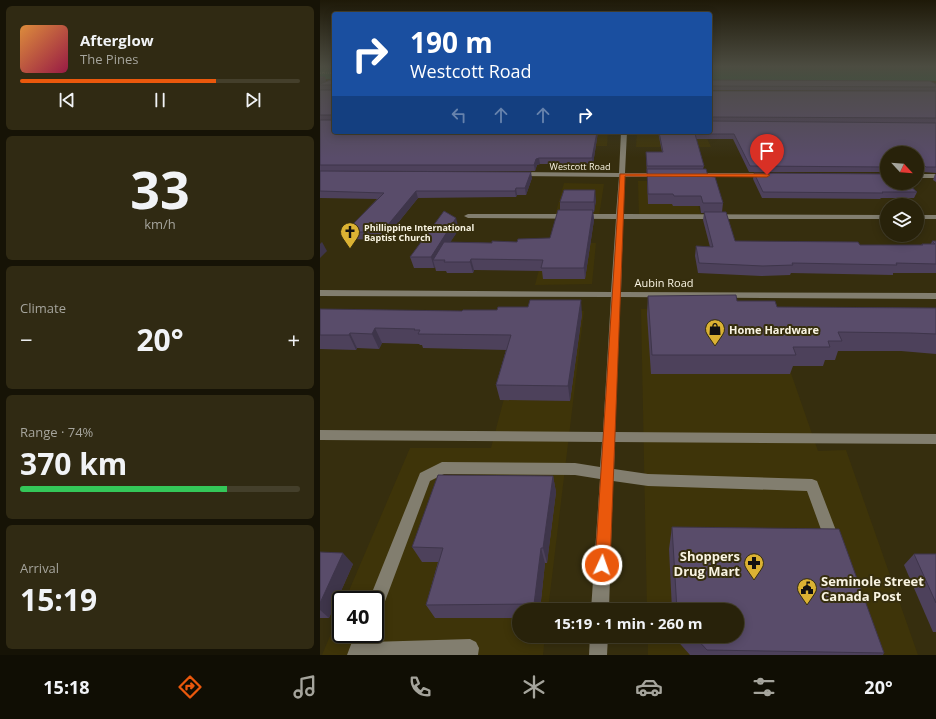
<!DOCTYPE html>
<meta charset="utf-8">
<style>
body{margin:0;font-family:"Open Sans",sans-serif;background:#302a13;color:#f1f3f6;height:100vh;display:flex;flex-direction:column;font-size:15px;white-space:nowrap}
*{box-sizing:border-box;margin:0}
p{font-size:13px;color:#a5a49c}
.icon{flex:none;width:22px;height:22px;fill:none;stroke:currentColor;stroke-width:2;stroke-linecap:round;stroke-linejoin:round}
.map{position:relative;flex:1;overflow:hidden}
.details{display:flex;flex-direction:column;gap:6px;padding:6px;background:#161306;width:320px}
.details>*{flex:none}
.hud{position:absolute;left:12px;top:12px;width:380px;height:122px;border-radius:4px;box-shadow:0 2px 10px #0003,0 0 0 1px #443f2b;background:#1a4fa0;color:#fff;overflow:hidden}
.needle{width:26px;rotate:116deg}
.buttons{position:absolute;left:560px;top:146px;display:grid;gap:8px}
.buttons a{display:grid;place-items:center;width:44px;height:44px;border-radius:50%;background:#28220a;box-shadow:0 2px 10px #0003,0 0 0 1px #443f2b;font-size:20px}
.speed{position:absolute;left:12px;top:591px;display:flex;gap:8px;font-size:20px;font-weight:700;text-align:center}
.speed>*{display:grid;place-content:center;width:52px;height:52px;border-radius:50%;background:#28220a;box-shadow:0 2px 10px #0003,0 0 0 1px #443f2b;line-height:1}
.speed .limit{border:2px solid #111;border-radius:6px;background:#fff;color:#111}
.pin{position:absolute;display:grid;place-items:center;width:34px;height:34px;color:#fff;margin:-41px -17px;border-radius:50% 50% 50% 0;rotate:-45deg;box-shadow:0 0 4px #0007}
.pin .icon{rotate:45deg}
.me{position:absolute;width:44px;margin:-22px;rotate:3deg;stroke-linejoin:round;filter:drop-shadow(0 0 3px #0008)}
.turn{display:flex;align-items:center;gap:14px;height:84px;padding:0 12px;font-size:18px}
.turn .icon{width:52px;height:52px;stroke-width:2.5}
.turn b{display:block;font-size:28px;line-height:34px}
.lanes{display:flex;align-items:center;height:38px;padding:0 12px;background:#0003;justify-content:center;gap:20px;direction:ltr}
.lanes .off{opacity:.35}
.big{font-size:30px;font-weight:700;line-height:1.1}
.details .card{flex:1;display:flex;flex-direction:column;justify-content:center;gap:6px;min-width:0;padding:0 14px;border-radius:6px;background:#302a13}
.details .dial{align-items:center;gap:0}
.dial b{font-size:52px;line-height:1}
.song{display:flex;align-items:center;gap:12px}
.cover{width:48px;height:48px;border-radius:6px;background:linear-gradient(135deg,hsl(30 70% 55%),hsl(340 70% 35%))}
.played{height:4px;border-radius:2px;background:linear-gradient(90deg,#ea580c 70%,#443f2b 70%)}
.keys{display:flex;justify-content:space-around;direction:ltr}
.heat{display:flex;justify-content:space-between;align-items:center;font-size:22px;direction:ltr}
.charge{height:6px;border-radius:3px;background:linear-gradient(90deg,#34c759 74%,#443f2b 0)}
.trip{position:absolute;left:192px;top:603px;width:232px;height:40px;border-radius:20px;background:#28220a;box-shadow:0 2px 10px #0003,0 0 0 1px #443f2b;font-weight:700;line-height:40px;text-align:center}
.dock{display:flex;height:64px;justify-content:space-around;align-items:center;background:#100e04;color:#a5a49c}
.dock .icon{width:28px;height:28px}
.dock .current{color:#ea580c}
.dock b{font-size:18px;color:#f1f3f6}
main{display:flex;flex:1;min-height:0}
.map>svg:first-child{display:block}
.built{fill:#3e3409}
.green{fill:#26593d}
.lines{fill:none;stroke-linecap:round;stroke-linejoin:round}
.path{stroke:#979077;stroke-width:1;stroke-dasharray:1 1;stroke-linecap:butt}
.minor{fill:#827e6f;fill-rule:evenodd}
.wall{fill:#4d415b}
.shaded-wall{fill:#3e354a}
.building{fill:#594c6a;stroke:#3e354a}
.route{fill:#ea580c;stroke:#983908}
.labels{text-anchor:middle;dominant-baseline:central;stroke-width:4;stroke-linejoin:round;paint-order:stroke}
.far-street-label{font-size:9px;fill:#f9f4e2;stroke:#362e0e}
.far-poi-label{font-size:9px;font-weight:bold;fill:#f9f4e2;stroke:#362e0e;text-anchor:start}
.street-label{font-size:11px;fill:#f9f4e2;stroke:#362e0e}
.poi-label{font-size:11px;font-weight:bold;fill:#f9f4e2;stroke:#362e0e;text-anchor:start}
.near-poi-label{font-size:13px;font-weight:bold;fill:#f9f4e2;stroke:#362e0e;text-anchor:end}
</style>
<main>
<section class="details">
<div class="card">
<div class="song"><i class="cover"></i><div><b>Afterglow</b><p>The Pines</p></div></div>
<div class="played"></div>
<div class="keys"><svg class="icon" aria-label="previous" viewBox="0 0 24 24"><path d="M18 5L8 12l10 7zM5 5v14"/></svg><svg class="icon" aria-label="pause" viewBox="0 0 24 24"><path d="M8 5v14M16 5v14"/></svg><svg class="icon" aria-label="next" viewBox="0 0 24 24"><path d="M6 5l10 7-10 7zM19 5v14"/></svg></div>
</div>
<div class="card dial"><b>33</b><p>km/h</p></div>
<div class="card"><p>Climate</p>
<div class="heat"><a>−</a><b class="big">20°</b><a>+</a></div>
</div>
<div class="card"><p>Range · 74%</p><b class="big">370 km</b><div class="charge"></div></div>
<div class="card"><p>Arrival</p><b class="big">15:19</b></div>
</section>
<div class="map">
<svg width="616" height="655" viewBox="0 0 616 655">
<rect width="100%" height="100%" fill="#362e0e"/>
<g class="built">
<polygon points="231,132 288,132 287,146 226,146"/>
<polygon points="317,132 384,132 391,147 316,147"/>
<polygon points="318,181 371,181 382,218 319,218"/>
<polygon points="244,183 284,184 279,216 235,215"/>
<polygon points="226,243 276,243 272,284 215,285"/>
<polygon points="321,309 449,310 498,451 526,450 598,655 328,655 328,636 417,636 417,610 327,610"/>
<polygon points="207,311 264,311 228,610 199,610 199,636 225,636 223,655 2,655 21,610 21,634 55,634 55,600 25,600 90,448 171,448"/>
</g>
<g class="green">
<rect x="0" y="66" width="14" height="13"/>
<polygon points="390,66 616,66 616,81 390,80"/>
</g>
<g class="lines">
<g class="path">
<polyline points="0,73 14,73"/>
<polyline points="3,73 5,70 13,66"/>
</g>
<g class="minor">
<polygon points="301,132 307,132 305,173 340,173 343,175 340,177 305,177 303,214 567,215 567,219 303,219 301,292 616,293 616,299 300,297 295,432 616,434 616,444 295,442 294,469 328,474 492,479 497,481 520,541 517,546 512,549 507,546 487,491 328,486 293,481 289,610 271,610 280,479 255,475 124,474 110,481 61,612 55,615 55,600 49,600 100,473 122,462 255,463 280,467 282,442 0,440 0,430 283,432 291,297 0,296 0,290 291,292 296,219 148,218 144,216 148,214 296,214 299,177 198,176 195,174 198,172 299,173"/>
<polygon points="446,173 448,174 448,176 374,177 371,175 374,173"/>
<rect x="597" y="174" width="19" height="4"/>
<rect x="597" y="215" width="19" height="4"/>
<polygon points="35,634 53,634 50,642 150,639 156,642 159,648 158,655 27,655"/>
<polygon points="270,636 288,636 287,655 269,655"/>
</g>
</g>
<g class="wall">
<polygon points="0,77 5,77 6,81 2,83 13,79 14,77 14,132 278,132 273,164 220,164 217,165 215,171 0,171 0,90 12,90 0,90"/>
<polygon points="390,80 616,84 616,91 390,90"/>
<polygon points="390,91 616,91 616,173 604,172 597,167 597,153 567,153 567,172 429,172 413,139 376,139 384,166 383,169 403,203 402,212 415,241 540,245 601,245 602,244 611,244 612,241 616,241 616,273 573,273 573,275 471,273 470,275 441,276 378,273 375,256 376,246 390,247 383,220 384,213 381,213 380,206 353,206 352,204 328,204 326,152 342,152 338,132 390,132"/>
<polygon points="0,171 212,178 206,195 197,195 196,197 98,198 64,240 28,239 25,232 57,199 0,198"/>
<polygon points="434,173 597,192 594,198 561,198 560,199 442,198 433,179"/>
<polygon points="615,174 616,174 616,182 613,180"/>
<polygon points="276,200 274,212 273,212 274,220 265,279 223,279 222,271 154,270 153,273 127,273 126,271 116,271 115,267 114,268 94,268 90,257 139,229 130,242 172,243 197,242 230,238 240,210 240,202"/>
<polygon points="328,296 417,301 457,307 616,308 616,354 581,351 518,351 515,360 505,360 503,366 473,366 470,374 331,374 327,314"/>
<polygon points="0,309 262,314 250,401 180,400 176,385 186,350 103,348 102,345 100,345 99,344 62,343 59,349 37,348 36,350 0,349"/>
<polygon points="233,476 236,492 227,563 225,563 220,610 199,610 199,618 115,618 106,605 118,562 102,562 92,547"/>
<polygon points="352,527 564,653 563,655 370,655 354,637 354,636 417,636 417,610 352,610 349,549"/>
<polygon points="0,552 33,564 9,618 0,618"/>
<polygon points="594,554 616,554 616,632 613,632 584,565"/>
</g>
<g class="shaded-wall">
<polygon points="5,77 6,81 0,84 0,79"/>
<polygon points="277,132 278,132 273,164 272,158"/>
<polygon points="219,158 220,164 217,165 215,171 214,165 216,159"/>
<polygon points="211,172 212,178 206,195 205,188"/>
<polygon points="196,188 197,195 196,197 195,191"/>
<polygon points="275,190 276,200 274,212 274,202"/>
<polygon points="96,191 98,198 64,240 62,232"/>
<polygon points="273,210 274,220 265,279 264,268"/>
<polygon points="136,218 139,229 119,260 113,260 115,267 114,268 111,257"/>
<polygon points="2,242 7,251 0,258 0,244"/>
<polygon points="151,259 154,270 153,273 150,262"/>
<polygon points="261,300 262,314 250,401 248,386"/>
<polygon points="55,328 62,343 59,349 52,334"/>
<polygon points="30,333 37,348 36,350 29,335"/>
<polygon points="233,476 236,492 227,563 223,548"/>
<polygon points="221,548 225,563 220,610 216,610 214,604"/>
<polygon points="23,553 33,564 9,618 0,610 0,603"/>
</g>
<g class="building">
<polygon points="0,77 5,77 0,79"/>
<polygon points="14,77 14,132 277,132 272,158 219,158 216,159 214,165 0,165 0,120 12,120 14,117 12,115 0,115 0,90 12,90 14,86 12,85 0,85 0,84 13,79"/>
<polygon points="390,80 610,81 616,84 616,87 390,86 390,87"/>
<polygon points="390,91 616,91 616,118 391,117 390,119"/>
<polygon points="390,121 616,123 616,167 606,167 597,159 597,153 589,153 586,151 585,153 567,153 567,167 430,166 414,134 375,134 384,166 327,166 326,152 343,152 339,132 390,132"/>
<polygon points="327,169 386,169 388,176 395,177 403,203 383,203 381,196 354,196 353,194 328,194"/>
<polygon points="0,171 211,172 205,188 196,188 195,191 96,191 62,232 25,232 64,193 0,191"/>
<polygon points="434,173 567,174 567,183 587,183 597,192 562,192 563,193 443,192"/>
<polygon points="244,190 275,190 274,202 240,202"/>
<polygon points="238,210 273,210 264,268 221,268 223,260 151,259 150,262 124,262 125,260 113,260 124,242 172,243 172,241 197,242 198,239 230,238"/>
<polygon points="124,211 136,218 111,257 90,257"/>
<polygon points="384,212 406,212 415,241 538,242 540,245 603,245 602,244 615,244 612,241 616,241 616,264 576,263 577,265 472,263 473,265 443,266 379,263 376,246 393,247"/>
<polygon points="416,295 417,301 455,301 457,307 616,308 616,334 591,333 518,332 522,341 508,341 510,347 473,347 476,355 332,355 328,296"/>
<polygon points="210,300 261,300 248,386 176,385 191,335 98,334 100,330 94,330 95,329 55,328 52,334 30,333 29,335 0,335 0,309 142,311 143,310 177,310 178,307 208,307"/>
<polygon points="118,475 233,476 223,548 221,548 214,604 106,605 123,548 92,547"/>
<polygon points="352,527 519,529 564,653 387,650 374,636 417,636 417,610 357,610"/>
<polygon points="0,552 23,553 0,603"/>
<polygon points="594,554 616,554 616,603"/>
</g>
<linearGradient id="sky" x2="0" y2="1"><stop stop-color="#1e1908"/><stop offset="0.42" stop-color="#4c4c41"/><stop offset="1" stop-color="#4c4c41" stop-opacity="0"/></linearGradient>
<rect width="616" height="158" fill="url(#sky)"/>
<polygon class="route" points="300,174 447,174 450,175 447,177 305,176 290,565 287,570 282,572 277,570 275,565"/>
<defs>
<symbol id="church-pin" viewBox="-11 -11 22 30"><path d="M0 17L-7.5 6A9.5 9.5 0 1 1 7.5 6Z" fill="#dbb233" stroke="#362e0e"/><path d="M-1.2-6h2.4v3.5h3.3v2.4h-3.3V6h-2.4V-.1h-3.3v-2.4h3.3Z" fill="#111"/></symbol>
<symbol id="shop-pin" viewBox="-11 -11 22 30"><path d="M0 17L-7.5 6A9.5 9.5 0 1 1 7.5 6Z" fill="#dbb233" stroke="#362e0e"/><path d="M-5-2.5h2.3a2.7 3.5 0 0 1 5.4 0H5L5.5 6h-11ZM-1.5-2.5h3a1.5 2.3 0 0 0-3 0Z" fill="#111"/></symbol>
<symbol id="pharmacy-pin" viewBox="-11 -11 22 30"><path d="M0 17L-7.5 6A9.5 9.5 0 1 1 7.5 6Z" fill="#dbb233" stroke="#362e0e"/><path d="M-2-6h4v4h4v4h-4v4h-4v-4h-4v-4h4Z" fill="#111"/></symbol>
<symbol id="civic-pin" viewBox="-11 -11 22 30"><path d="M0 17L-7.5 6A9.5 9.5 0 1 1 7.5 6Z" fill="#dbb233" stroke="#362e0e"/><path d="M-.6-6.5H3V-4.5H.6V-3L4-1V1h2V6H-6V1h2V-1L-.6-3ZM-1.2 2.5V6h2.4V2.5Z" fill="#111"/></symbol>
</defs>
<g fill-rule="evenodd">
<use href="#church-pin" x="19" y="221" width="22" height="30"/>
<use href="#shop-pin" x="384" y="318" width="22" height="30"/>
<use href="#pharmacy-pin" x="423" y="552" width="22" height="30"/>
<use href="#civic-pin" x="476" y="577" width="22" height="30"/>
</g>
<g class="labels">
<g class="far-street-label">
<text x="260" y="166">Westcott Road</text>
</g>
<g class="far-poi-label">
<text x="44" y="227">Phillippine International<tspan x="44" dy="10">Baptist Church</tspan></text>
</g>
<g class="street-label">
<text x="344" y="282">Aubin Road</text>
</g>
<g class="poi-label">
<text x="409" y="329">Home Hardware</text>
</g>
<g class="near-poi-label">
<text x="420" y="556">Shoppers<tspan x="420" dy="15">Drug Mart</tspan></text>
<text x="501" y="581" text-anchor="start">Seminole Street<tspan x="501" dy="15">Canada Post</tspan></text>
</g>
</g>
</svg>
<div class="buttons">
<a><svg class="needle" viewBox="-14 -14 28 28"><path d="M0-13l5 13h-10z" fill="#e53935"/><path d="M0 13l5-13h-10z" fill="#a5a49c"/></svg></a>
<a><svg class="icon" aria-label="layers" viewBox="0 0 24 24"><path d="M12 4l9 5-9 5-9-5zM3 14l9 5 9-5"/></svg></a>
</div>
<div class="speed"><div class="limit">40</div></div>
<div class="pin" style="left:447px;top:175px;background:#d93025"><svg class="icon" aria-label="arrive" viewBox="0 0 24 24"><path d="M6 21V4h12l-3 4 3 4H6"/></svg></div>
<svg class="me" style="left:282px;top:565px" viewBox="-20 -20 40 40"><circle r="17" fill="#ea580c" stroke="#fff" stroke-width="3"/><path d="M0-11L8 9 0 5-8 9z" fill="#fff"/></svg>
<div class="trip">15:19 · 1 min · 260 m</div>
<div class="hud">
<div class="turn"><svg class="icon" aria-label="right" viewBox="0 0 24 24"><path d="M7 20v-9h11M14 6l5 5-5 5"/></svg><div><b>190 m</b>Westcott Road</div></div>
<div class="lanes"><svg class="icon off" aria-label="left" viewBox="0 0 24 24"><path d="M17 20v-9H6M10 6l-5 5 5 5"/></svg><svg class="icon off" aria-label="ahead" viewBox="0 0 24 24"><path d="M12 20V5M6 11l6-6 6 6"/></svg><svg class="icon off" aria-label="ahead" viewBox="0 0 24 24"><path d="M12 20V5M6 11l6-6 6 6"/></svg><svg class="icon" aria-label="right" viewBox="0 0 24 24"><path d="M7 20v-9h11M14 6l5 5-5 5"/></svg></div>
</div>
</div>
</main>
<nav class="dock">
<b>15:18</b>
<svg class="icon current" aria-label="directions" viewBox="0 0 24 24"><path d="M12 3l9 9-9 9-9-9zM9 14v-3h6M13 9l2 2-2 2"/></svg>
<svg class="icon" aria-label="music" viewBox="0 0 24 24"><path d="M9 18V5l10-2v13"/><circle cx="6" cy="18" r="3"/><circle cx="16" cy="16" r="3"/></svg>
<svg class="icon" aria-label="phone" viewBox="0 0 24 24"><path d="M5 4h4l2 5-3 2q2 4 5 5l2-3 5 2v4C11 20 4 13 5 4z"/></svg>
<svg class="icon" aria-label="climate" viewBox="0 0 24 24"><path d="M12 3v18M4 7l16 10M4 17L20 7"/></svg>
<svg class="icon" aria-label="car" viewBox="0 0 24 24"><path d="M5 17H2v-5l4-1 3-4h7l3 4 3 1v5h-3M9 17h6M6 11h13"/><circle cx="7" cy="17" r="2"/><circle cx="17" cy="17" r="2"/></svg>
<svg class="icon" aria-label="filters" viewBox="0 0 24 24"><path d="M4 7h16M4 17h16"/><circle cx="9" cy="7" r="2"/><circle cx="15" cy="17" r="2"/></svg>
<b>20°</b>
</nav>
